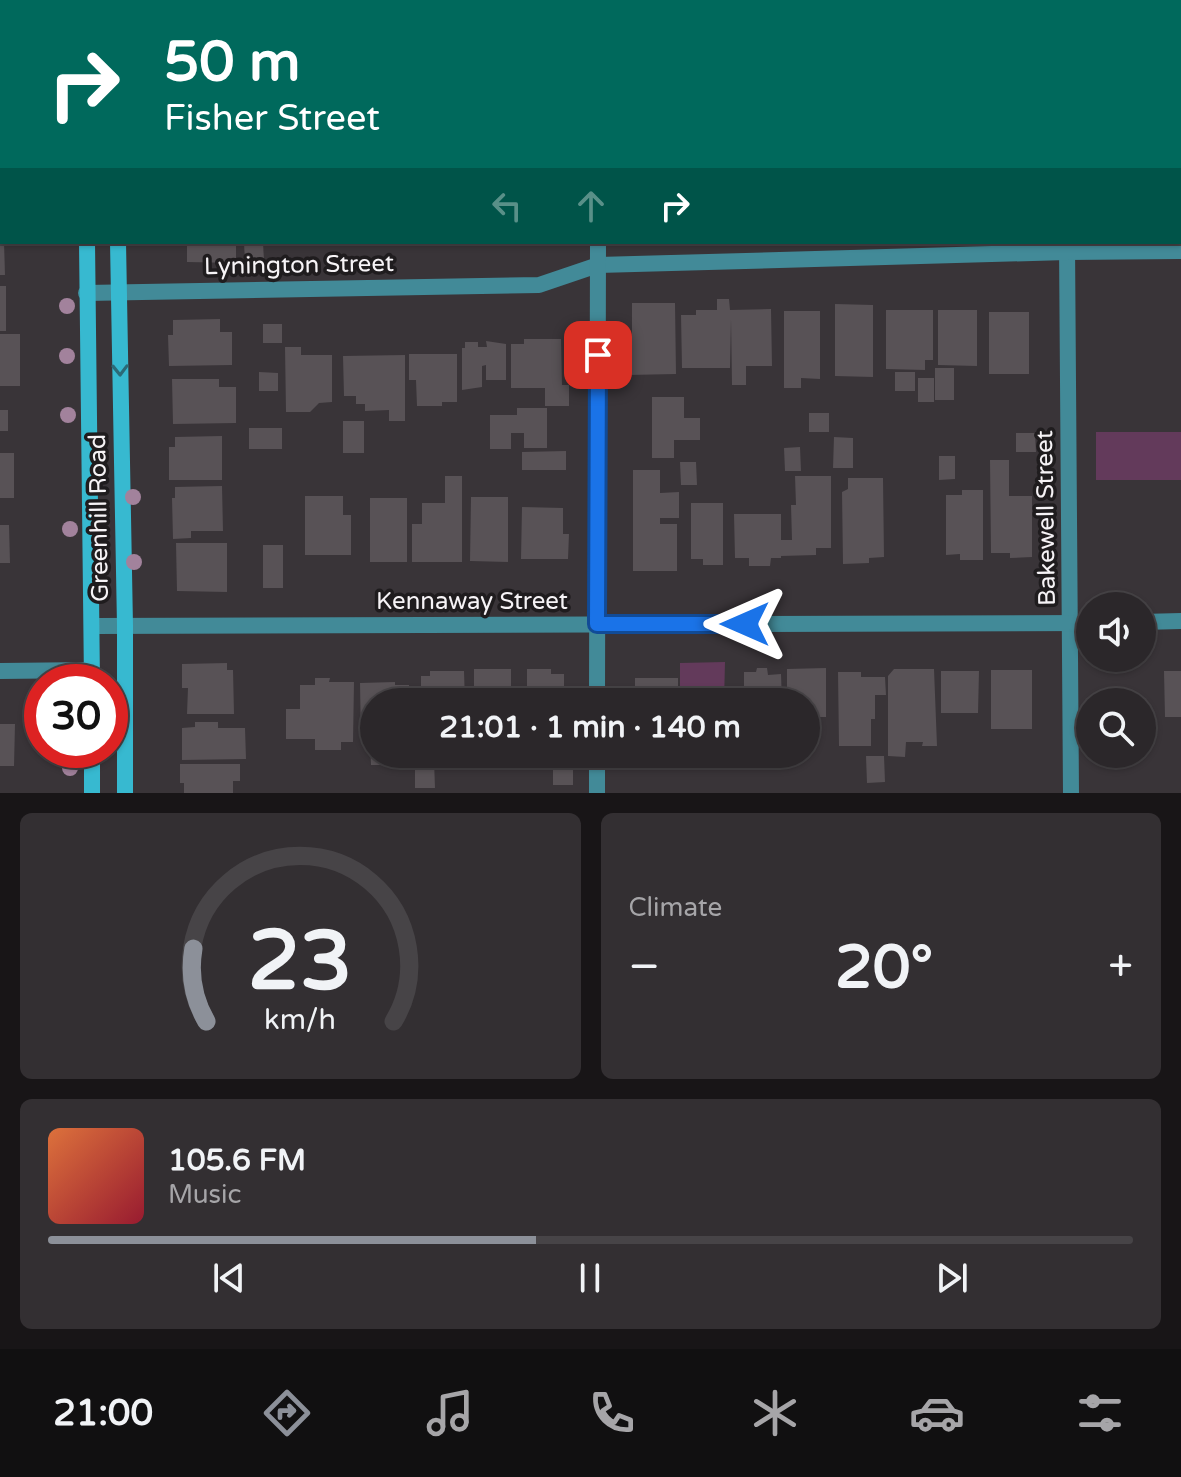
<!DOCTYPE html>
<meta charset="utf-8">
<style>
body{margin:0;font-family:"Varela Round",sans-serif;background:#332f32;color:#f1f3f6;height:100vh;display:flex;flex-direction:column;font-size:30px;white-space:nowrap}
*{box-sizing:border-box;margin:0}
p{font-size:26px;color:#a6a5a8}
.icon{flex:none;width:44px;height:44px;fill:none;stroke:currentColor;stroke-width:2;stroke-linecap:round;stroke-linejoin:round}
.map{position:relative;height:793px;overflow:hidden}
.panel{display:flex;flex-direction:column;gap:20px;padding:20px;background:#181517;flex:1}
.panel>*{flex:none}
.top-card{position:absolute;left:0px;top:0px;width:1182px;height:244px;box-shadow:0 2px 6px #0004,0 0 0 2px #474447;background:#00695c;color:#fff;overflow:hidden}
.tools{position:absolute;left:1076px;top:592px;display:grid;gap:16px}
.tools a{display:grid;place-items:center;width:80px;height:80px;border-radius:50%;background:#2b272a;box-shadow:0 2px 6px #0004,0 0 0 2px #474447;font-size:40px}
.speed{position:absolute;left:24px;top:664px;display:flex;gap:16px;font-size:40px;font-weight:700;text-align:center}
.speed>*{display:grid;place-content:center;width:104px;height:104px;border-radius:50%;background:#2b272a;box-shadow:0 2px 6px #0004,0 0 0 2px #474447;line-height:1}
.speed .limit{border:12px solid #d22;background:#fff;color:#111}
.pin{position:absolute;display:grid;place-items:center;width:68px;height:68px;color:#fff;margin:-34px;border-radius:16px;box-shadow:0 4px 12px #0006}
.me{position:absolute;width:88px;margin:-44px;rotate:270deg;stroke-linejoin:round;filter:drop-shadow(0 0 6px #0008)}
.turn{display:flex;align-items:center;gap:28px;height:168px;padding:0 32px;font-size:36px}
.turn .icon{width:104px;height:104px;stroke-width:2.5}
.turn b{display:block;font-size:56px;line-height:68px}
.lanes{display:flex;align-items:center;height:76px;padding:0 32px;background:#0003;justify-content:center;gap:40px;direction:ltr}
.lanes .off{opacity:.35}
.big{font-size:60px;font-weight:700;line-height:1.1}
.panel .card{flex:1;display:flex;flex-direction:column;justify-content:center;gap:12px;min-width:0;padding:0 28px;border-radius:12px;background:#332f32}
.panel .dial{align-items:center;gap:0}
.dial svg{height:208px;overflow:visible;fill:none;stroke:#474447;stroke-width:7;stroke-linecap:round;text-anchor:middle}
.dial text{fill:#f1f3f6;stroke:none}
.song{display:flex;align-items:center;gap:24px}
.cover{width:96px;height:96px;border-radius:12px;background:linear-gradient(135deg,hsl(20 70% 55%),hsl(350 70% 35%))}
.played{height:8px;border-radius:4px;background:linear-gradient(90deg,#8c9099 45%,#474447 45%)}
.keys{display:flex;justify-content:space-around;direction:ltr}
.heat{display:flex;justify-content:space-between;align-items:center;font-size:44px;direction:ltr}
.panel .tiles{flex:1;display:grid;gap:20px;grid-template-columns:1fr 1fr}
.card:last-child{grid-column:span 2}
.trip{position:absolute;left:360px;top:688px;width:460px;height:80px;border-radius:40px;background:#2b272a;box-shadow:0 2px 6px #0004,0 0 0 2px #474447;font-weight:700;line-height:80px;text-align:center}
.dock{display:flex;height:128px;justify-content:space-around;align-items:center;background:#111011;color:#a6a5a8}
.dock .icon{width:56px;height:56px}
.dock .active{color:#8c9099}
.dock b{font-size:36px;color:#f1f3f6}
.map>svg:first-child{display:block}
.green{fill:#633a5b}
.building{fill:#585256}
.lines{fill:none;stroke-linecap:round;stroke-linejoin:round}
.minor{stroke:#428a98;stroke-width:16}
.secondary{stroke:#37b9d0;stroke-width:16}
.tree{fill:#a2829c}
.oneway{stroke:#2b6a77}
.route-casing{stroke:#114b97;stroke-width:20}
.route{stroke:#1a73e8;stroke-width:14}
.labels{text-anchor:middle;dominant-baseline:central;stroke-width:7;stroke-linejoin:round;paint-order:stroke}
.street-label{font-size:24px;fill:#f6f3f6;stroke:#1f1c1e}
</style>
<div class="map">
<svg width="1181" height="793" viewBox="0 0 1181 793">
<rect width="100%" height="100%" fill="#393438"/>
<g class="green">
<rect x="1096" y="432" width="85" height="48"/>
<polygon points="725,662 724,702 680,702 680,663"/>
<polygon points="680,754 724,754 724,766 681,766"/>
</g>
<g class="building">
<polygon points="0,242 4,242 5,275 0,275"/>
<polygon points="187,242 236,242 236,263 187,262"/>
<polygon points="244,243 263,243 264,260 245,261"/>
<rect x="0" y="286" width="6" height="45"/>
<polygon points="717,299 729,299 730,310 771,309 772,366 746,366 746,385 732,385 731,319 730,368 682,368 681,315 696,315 696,310 717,310"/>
<polygon points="632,303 675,303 676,374 628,375 628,353 632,353"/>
<polygon points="835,304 873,305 873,377 835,376"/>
<polygon points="886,310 933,310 933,360 925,360 925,370 886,369"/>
<polygon points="938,310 977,310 977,366 938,365"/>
<polygon points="784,311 820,311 820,379 801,378 801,388 784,388"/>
<rect x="989" y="312" width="40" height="62"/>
<polygon points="220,319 220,332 232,332 232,365 169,366 168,335 173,335 173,320"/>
<rect x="263" y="324" width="19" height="19"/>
<rect x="0" y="334" width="20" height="52"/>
<polygon points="524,339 561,339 562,385 569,385 569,406 545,406 545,388 511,388 511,344 524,344"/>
<polygon points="486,341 506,344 506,380 486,380 486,365 482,366 482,387 462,390 462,348 465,348 465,342 478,342 478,347 487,347"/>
<polygon points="285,347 301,347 301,355 332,355 332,402 319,403 310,412 286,412"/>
<polygon points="409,354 457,354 457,402 442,402 442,406 417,406 416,380 409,380"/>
<polygon points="405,355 405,421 389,421 389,410 365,411 365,404 356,404 356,396 344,396 343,356"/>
<rect x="935" y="368" width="19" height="32"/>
<polygon points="259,372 278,373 278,391 259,391"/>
<rect x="895" y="372" width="20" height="19"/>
<rect x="918" y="378" width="16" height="24"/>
<polygon points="172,379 219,379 219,387 236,387 236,423 173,424"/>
<polygon points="652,397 684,397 684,418 700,418 700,440 674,440 674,458 652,458"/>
<polygon points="517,408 547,408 547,448 524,448 524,433 511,433 511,449 490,449 490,415 517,415"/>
<rect x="0" y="410" width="8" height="21"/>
<rect x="809" y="413" width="20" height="19"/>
<rect x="343" y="421" width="21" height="32"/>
<rect x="249" y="428" width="33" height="21"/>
<polygon points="1016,433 1035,433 1036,452 1016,452"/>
<polygon points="222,436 222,480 169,480 169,447 175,447 175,437"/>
<polygon points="834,437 853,438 853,468 833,468"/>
<polygon points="800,447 801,471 785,471 784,448"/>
<polygon points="566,451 566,470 522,470 522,452"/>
<rect x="0" y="453" width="14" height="45"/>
<polygon points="939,456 955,456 955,479 939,480"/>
<polygon points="990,460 1009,460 1009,496 1032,496 1032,557 1010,558 1010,553 991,553"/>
<polygon points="680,462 696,462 697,485 681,485"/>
<polygon points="633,470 660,470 660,493 679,492 679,518 660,518 660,524 677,524 677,571 633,571"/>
<polygon points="445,476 462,476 462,562 412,562 412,524 422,524 422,503 445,503"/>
<polygon points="795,476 831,476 831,548 816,548 816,555 781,556 781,558 771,558 770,566 749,566 749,558 735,558 734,514 781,514 781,540 792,540 791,505 796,505"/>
<polygon points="848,478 883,478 884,557 869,558 869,563 843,564 842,492 848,489"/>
<polygon points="222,486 223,531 191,531 191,538 173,539 172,498 175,498 175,487"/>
<polygon points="962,490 983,490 983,560 960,560 960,554 946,555 946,495 962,495"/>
<polygon points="305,496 343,496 343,515 351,515 351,555 305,555"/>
<polygon points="471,497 508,497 508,562 470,561"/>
<rect x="370" y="498" width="37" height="64"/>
<polygon points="691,503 723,503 723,565 703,565 703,559 691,559"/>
<polygon points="522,507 563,508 563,534 569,534 568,559 521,559"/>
<polygon points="0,525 9,525 10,563 0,563"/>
<polygon points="176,543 227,543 227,592 177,591"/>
<rect x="263" y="545" width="20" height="43"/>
<polygon points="227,663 227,670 233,670 234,714 187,714 188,688 182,688 182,664"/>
<polygon points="757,668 767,668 768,675 781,674 782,702 744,702 744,672 756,672"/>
<polygon points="826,668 826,717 819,717 819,742 806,742 806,702 787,702 787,669"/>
<rect x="474" y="669" width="37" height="33"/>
<polygon points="527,669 551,669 551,674 564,674 564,702 527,702"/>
<polygon points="894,669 934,669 937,746 922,746 923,742 906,742 905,757 888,756 888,676"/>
<rect x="991" y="670" width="41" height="59"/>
<polygon points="430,671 464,671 465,702 421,702 421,676 430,676"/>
<polygon points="941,671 979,671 978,713 941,713"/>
<polygon points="1164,671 1181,671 1181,717 1165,717"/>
<polygon points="838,672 861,672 861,677 885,677 886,695 875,695 875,719 871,719 871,746 839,746"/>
<polygon points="315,678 330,678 329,682 354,682 353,742 341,742 341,750 315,750 315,739 286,739 286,709 300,709 300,685 315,685"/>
<rect x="635" y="678" width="43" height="24"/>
<polygon points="395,682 395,685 409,685 409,702 374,702 374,754 410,754 410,765 371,765 370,741 361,741 360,683"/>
<polygon points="195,722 218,722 218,728 245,728 246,759 182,760 182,728 195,727"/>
<polygon points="0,724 15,724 14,766 0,766"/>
<polygon points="662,754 678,754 678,761 662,762"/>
<polygon points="866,756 884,756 885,782 867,783"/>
<polygon points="434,760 435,788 415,788 415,761"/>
<polygon points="180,764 240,764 240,781 233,781 233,793 184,793 184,783 180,783"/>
<rect x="553" y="766" width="20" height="19"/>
</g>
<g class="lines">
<g class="minor">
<polyline points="594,0 594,2"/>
<polyline points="1065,0 1065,2"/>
<polyline points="1067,244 1071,793"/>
<polyline points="86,293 539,285 598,265 1067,252 1181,251"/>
<polyline points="1142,622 1181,621"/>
<polyline points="94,626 1090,623"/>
<polyline points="0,671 92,670"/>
<polyline points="597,702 598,242"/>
<polyline points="597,754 597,793"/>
</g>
<g class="secondary">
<polyline points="117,0 117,2"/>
<polyline points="91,2 91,0"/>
<polyline points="87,242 92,682"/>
<polyline points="118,242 125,626 125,793"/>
<polyline points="92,750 92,793"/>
</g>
</g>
<g class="tree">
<circle cx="67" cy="306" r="8"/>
<circle cx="67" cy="356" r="8"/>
<circle cx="68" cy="415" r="8"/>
<circle cx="133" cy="497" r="8"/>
<circle cx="70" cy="529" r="8"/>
<circle cx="134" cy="562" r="8"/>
<circle cx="70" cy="768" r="8"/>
</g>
<defs><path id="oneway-chevron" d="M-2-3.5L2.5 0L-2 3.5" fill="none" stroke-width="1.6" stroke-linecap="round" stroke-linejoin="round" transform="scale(2)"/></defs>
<use class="oneway" href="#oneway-chevron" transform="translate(120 370) rotate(89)"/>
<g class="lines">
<defs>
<polyline id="route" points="598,355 597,624 745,624"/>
</defs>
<use href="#route" class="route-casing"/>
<use href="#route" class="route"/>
</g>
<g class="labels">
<g class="street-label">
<text transform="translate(299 265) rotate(-1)">Lynington Street</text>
<text transform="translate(99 518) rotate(-91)">Greenhill Road</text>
<text transform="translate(1046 518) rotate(-91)">Bakewell Street</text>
<text x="472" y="601">Kennaway Street</text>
</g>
</g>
</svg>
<div class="tools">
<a><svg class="icon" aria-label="sound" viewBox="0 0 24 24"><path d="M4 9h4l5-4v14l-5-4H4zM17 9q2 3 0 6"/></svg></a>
<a><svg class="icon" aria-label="search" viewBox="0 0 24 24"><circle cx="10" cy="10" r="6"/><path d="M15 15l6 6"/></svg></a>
</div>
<div class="speed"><div class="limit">30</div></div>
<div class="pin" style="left:598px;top:355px;background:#d93025"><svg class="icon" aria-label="arrive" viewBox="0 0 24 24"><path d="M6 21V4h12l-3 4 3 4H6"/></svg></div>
<svg class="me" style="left:745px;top:624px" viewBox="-20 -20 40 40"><path d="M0-17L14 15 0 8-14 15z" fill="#1a73e8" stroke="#fff" stroke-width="4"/></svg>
<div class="trip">21:01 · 1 min · 140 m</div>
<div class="top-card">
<div class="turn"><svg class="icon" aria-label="right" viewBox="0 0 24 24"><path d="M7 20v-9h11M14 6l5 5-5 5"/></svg><div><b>50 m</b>Fisher Street</div></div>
<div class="lanes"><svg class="icon off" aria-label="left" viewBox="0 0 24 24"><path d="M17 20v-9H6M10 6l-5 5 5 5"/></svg><svg class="icon off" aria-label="ahead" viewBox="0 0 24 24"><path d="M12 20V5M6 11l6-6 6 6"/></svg><svg class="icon" aria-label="right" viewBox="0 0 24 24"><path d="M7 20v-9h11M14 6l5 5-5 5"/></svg></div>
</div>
</div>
<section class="panel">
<div class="tiles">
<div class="card dial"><svg viewBox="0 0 100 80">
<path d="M14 69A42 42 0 1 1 86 69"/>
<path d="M14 69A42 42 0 0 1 9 41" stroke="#8c9099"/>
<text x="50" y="56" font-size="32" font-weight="700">23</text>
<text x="50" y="72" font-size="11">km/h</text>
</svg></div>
<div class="card"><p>Climate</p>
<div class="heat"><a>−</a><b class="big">20°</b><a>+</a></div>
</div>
<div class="card">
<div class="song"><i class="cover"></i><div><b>105.6 FM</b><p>Music</p></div></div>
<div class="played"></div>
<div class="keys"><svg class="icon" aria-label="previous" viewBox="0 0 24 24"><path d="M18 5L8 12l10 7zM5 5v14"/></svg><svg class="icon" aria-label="pause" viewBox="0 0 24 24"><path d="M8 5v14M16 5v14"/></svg><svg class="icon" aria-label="next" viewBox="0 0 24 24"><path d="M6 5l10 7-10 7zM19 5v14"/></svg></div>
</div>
</div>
</section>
<nav class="dock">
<b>21:00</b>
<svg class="icon active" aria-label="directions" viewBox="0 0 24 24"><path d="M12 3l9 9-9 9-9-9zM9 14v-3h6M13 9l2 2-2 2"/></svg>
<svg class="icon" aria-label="music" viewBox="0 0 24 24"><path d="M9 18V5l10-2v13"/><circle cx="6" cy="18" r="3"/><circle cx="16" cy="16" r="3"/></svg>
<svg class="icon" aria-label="phone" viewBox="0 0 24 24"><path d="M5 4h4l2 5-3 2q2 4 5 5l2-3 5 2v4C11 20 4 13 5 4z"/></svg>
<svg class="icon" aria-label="climate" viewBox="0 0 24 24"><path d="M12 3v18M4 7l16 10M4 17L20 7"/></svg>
<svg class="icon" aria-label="car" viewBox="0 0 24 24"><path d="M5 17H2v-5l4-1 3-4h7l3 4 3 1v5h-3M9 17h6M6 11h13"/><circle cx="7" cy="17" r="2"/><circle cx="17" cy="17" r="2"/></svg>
<svg class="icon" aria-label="filters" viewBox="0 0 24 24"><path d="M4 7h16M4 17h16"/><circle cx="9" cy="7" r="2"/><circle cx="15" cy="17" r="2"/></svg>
</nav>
